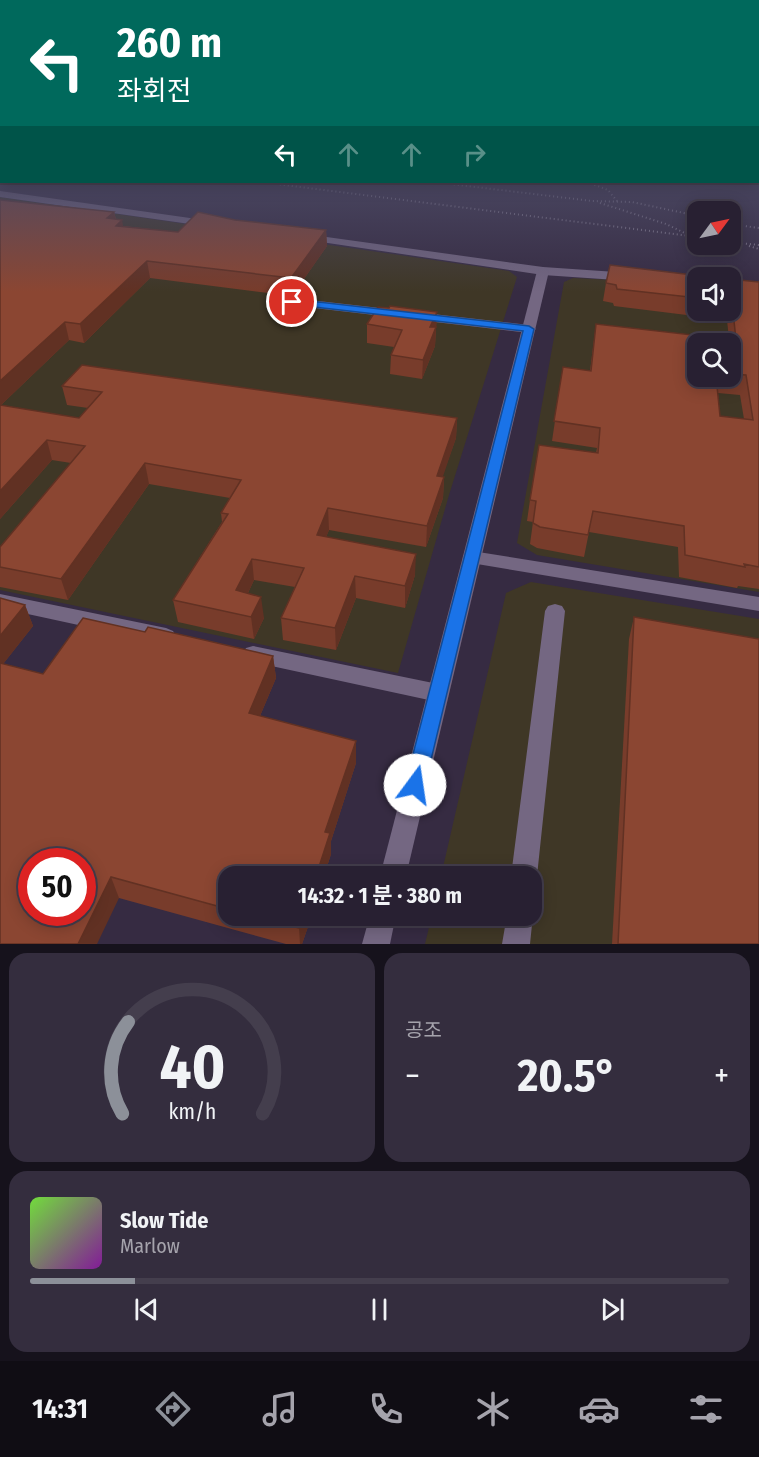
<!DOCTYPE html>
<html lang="ko">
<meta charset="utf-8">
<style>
body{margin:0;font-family:"Fira Sans Condensed","Noto Sans KR",sans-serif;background:#342d3e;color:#f1f3f6;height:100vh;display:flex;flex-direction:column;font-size:22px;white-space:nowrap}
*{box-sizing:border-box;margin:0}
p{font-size:20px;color:#a5a3ac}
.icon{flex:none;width:33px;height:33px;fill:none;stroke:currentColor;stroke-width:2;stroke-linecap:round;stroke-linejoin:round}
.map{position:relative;height:944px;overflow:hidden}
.sheet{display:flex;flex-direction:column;gap:9px;padding:9px;background:#16121c;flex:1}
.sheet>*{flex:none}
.top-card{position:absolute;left:0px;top:0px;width:759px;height:183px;box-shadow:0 3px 15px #0003,0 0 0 2px #443e4d;background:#00695c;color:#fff;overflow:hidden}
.needle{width:39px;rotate:57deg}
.buttons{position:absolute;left:687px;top:201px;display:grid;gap:12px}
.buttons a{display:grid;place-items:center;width:54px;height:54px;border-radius:12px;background:#282032;box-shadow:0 3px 15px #0003,0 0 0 2px #443e4d;font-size:30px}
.speed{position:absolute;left:18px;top:848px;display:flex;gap:12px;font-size:30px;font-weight:700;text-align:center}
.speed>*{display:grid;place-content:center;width:78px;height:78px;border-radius:50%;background:#282032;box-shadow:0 3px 15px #0003,0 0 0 2px #443e4d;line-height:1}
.speed .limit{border:9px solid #d22;background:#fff;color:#111}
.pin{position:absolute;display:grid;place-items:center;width:51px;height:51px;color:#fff;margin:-26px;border:3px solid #fff;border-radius:50%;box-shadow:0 2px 6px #0007}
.me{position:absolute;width:66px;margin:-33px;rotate:14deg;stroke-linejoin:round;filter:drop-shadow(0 0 4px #0008)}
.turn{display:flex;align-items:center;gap:21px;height:126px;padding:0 18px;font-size:27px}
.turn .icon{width:78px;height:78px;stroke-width:2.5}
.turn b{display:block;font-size:42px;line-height:51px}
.lanes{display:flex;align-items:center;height:57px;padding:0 18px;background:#0003;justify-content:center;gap:30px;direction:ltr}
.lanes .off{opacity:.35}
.big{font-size:45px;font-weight:700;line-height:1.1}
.sheet .tile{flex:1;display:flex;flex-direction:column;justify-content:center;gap:9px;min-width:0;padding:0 21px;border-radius:18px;background:#342d3e}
.sheet .dial{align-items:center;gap:0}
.dial svg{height:156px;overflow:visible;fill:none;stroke:#443e4d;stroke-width:7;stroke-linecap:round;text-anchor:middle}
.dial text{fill:#f1f3f6;stroke:none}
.song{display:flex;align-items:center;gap:18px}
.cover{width:72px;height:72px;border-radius:9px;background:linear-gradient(135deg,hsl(100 70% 55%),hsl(290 70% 35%))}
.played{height:6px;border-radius:3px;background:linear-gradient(90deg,#8c9099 15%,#443e4d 15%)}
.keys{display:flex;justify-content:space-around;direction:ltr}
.heat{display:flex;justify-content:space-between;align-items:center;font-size:33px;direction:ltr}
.sheet .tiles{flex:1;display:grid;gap:9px;grid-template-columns:1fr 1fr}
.tile:last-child{grid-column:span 2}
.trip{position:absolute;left:218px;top:866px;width:324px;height:60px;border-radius:18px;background:#282032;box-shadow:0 3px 15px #0003,0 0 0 2px #443e4d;font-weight:700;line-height:60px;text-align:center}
.tab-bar{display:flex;height:96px;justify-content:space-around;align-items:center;background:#100d14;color:#a5a3ac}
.tab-bar .icon{width:42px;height:42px}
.tab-bar .active{color:#8c9099}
.tab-bar b{font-size:27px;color:#f1f3f6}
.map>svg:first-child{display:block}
.industrial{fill:#3f3726;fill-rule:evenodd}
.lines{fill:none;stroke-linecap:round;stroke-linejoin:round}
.path{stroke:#887f92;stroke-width:2;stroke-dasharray:1 3;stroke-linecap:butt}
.minor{fill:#746782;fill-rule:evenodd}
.secondary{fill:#746782;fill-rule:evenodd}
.wall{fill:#783c2b;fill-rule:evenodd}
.shaded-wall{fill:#613123}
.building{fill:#8b4632;stroke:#613123;stroke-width:1.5;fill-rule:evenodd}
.route{fill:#1a73e8;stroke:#114b97;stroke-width:1.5}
</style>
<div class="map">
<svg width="759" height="944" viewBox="0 0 759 944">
<rect width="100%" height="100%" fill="#362b42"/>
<g class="industrial">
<polygon points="0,197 509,271 517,277 449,495 398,673 0,590"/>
<path d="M 573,278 L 697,284 L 698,310 L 730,310 L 759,289 L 759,592 L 537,555 L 517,543 L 564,282 ZM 698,344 L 730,344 L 730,376 L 698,376 Z"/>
<polygon points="531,582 759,619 759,944 425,944 432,915 531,915 531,876 441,876 506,593"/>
</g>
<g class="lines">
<g class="path">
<polyline points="260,182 698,237"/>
<polyline points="434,182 592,201 632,202 698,216"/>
<polyline points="587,182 608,190 617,201"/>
<polyline points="600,203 666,224 691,236"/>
<polyline points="730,224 759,228"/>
<polyline points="730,242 759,245"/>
<polyline points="749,246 759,249"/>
</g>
<g class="minor">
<polygon points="0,191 211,221 216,224 211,227 0,197"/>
<polygon points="305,234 543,267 631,273 637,277 631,281 543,275 301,239 299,237"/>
<polygon points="292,298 529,325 536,329 529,333 288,305 286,302 288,299"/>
<polygon points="472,551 759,597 759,611 465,562 463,557 465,552"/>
<polygon points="0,594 166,628 173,631 176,636 173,641 166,644 0,608"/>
<polygon points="555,604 562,606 565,611 537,876 531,886 531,876 511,876 545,611 548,606"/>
<polygon points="253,646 438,684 446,687 449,693 446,699 438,702 253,662 246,660 243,654 246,648"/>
<polygon points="531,909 533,915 530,944 502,944 507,915 531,915"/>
</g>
<g class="secondary">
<polygon points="543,267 549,271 406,876 380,876 537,271"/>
<polygon points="370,915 396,915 390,944 362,944"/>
</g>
</g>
<g class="wall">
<polygon points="0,200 114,212 116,219 123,226 178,232 235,220 326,230 327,246 292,296 150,278 84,343 69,340 1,405 79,418 88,408 67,405 62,386 457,418 456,438 442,477 444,477 443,498 426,547 329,530 326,537 415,575 405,608 356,598 336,650 283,640 281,618 295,587 254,580 248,593 264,618 254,639 178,622 173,600 222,522 221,513 230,498 149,484 68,600 0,587 0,547 71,463 52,460 0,519"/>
<path d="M 698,278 L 698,310 L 730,310 L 730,279 L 759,282 L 759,589 L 738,586 L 737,588 L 679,577 L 678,547 L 589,532 L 584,557 L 537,548 L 530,544 L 533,522 L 527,521 L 530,500 L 596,453 L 597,448 L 552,441 L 563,367 L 590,371 L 596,324 L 729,339 L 727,320 L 614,306 L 613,303 L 603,301 L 606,283 ZM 730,344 L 730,376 L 698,376 ZM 718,393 L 740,395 L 744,419 L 720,416 Z"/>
<polygon points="437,312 435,346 422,379 390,374 391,355 394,347 367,343 367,324"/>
<polygon points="0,598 25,605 33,626 3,664 43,674 145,632 273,656 276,678 260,716 356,741 356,763 331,841 331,854 324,876 228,876 228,915 312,915 302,944 286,944 119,898 0,944"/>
<polygon points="634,617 759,944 612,944 629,639"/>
</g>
<g class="shaded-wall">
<polygon points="114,212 117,225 122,220 125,236 107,218"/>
<polygon points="326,230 327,246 292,296 291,278"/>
<polygon points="147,261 150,278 84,343 80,324"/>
<polygon points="437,312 435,346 422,379 423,360 430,327"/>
<polygon points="65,322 69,340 0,406 0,381"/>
<polygon points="457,418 456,438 436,497 437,476"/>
<polygon points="47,440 52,460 0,519 0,491"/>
<polygon points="145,463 149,484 68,600 61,579"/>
<polygon points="444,477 443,498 426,547 427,526"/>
<polygon points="328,508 329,530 318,557 317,535"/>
<polygon points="416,554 415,575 405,608 405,586"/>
<polygon points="252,559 254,580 239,612 236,590"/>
<polygon points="355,576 356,598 336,650 335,628"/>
<polygon points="261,597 264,618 254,639 251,617"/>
<polygon points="25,605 33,626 0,668 0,636"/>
<polygon points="273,656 276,678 252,735 249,713"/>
<polygon points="356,741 356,763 331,841 331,854 324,876 316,876 325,832"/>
<polygon points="111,877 119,898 97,944 78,944"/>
<polygon points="303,915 312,915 302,944 300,944 299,928"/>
</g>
<g class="building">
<polygon points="0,200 114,212 107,218 122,220 116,226 178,232 198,212 235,220 326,230 291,278 147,261 80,324 65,322 0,381"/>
<polygon points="610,265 718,278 698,278 698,298 617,289 616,285 606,283"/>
<path d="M 730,279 L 759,282 L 759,567 L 744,564 L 745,567 L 685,555 L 684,526 L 593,511 L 588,535 L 540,527 L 533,523 L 536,501 L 530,500 L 539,445 L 598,453 L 600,428 L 554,421 L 563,367 L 591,371 L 596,324 L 736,340 L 732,302 L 730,302 ZM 698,344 L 730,344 L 730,374 L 746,375 L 753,420 L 720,416 L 716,376 L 698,376 Z"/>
<polygon points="390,306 437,312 430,327 436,327 423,360 391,355 402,330 367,324 378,307 389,308"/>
<polygon points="82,365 457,418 437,476 444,477 427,526 328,508 317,535 416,554 405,586 355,576 335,628 281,618 304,568 252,559 236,590 261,597 251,617 173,600 228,514 221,513 241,480 145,463 61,579 0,567 0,547 85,446 47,440 0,491 0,405 79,418 102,392 62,386"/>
<polygon points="0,598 25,605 0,636"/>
<polygon points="634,617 759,639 759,944 618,944"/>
<path d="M 83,618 L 145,632 L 148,627 L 273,656 L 249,713 L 356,741 L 325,832 L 330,833 L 316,876 L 228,876 L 228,909 L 111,877 L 78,944 L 0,944 L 0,663 L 43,674 ZM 32,861 L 82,861 L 82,912 L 32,912 Z"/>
<polygon points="252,915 303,915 299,928"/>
</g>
<linearGradient id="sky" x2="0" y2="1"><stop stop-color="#1e1824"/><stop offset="0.55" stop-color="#4c4a65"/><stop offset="1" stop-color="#4c4a65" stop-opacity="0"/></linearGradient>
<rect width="759" height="292" fill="url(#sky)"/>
<polygon class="route" points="292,299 529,326 534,329 425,785 422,791 415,793 408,791 405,785 523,331 288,304 288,300"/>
</svg>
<div class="buttons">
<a><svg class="needle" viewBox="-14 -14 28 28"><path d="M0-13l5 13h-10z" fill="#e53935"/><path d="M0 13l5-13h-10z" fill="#a5a3ac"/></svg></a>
<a><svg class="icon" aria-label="sound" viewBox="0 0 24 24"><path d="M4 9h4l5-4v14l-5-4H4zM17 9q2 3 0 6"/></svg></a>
<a><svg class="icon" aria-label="search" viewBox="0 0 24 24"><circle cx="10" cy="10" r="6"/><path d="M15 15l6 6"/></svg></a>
</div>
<div class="speed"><div class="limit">50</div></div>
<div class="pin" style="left:292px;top:302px;background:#d93025"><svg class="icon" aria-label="arrive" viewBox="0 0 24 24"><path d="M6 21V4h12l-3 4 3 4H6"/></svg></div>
<svg class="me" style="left:415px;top:785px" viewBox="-20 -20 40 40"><circle r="19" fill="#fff"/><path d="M0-13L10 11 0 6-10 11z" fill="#1a73e8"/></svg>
<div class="trip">14:32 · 1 분 · 380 m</div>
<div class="top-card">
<div class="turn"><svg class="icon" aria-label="left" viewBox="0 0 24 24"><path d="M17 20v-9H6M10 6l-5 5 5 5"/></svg><div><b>260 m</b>좌회전</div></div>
<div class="lanes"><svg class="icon" aria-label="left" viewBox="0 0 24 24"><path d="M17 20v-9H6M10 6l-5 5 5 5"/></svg><svg class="icon off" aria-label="ahead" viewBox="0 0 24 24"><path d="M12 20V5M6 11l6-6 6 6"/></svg><svg class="icon off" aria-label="ahead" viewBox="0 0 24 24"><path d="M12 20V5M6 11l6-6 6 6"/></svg><svg class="icon off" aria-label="right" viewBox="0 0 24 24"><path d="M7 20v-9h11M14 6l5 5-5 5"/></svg></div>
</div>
</div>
<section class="sheet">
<div class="tiles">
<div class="tile dial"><svg viewBox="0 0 100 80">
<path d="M14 69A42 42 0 1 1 86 69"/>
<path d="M14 69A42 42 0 0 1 17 22" stroke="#8c9099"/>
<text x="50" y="56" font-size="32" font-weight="700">40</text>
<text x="50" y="72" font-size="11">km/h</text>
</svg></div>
<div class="tile"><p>공조</p>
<div class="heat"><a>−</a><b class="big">20.5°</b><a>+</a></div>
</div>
<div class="tile">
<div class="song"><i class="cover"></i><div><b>Slow Tide</b><p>Marlow</p></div></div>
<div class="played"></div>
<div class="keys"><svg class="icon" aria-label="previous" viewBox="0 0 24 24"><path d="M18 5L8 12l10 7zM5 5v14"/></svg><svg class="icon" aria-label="pause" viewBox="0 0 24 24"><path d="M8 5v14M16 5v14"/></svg><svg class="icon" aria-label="next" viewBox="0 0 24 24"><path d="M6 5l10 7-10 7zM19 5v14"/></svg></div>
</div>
</div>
</section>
<nav class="tab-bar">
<b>14:31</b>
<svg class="icon active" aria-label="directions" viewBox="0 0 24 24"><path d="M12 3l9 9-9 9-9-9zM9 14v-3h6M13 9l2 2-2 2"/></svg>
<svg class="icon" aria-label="music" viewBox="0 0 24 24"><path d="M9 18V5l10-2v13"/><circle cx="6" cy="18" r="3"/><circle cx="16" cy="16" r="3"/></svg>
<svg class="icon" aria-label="phone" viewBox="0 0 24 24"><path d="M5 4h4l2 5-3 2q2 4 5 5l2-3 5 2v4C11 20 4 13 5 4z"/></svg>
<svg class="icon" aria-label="climate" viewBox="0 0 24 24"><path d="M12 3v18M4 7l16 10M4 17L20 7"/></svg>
<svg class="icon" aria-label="car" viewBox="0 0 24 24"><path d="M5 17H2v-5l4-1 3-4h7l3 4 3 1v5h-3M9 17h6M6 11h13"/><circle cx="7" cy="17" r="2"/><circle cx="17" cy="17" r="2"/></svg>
<svg class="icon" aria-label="filters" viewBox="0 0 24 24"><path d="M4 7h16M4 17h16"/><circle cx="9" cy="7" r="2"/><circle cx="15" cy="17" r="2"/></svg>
</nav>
